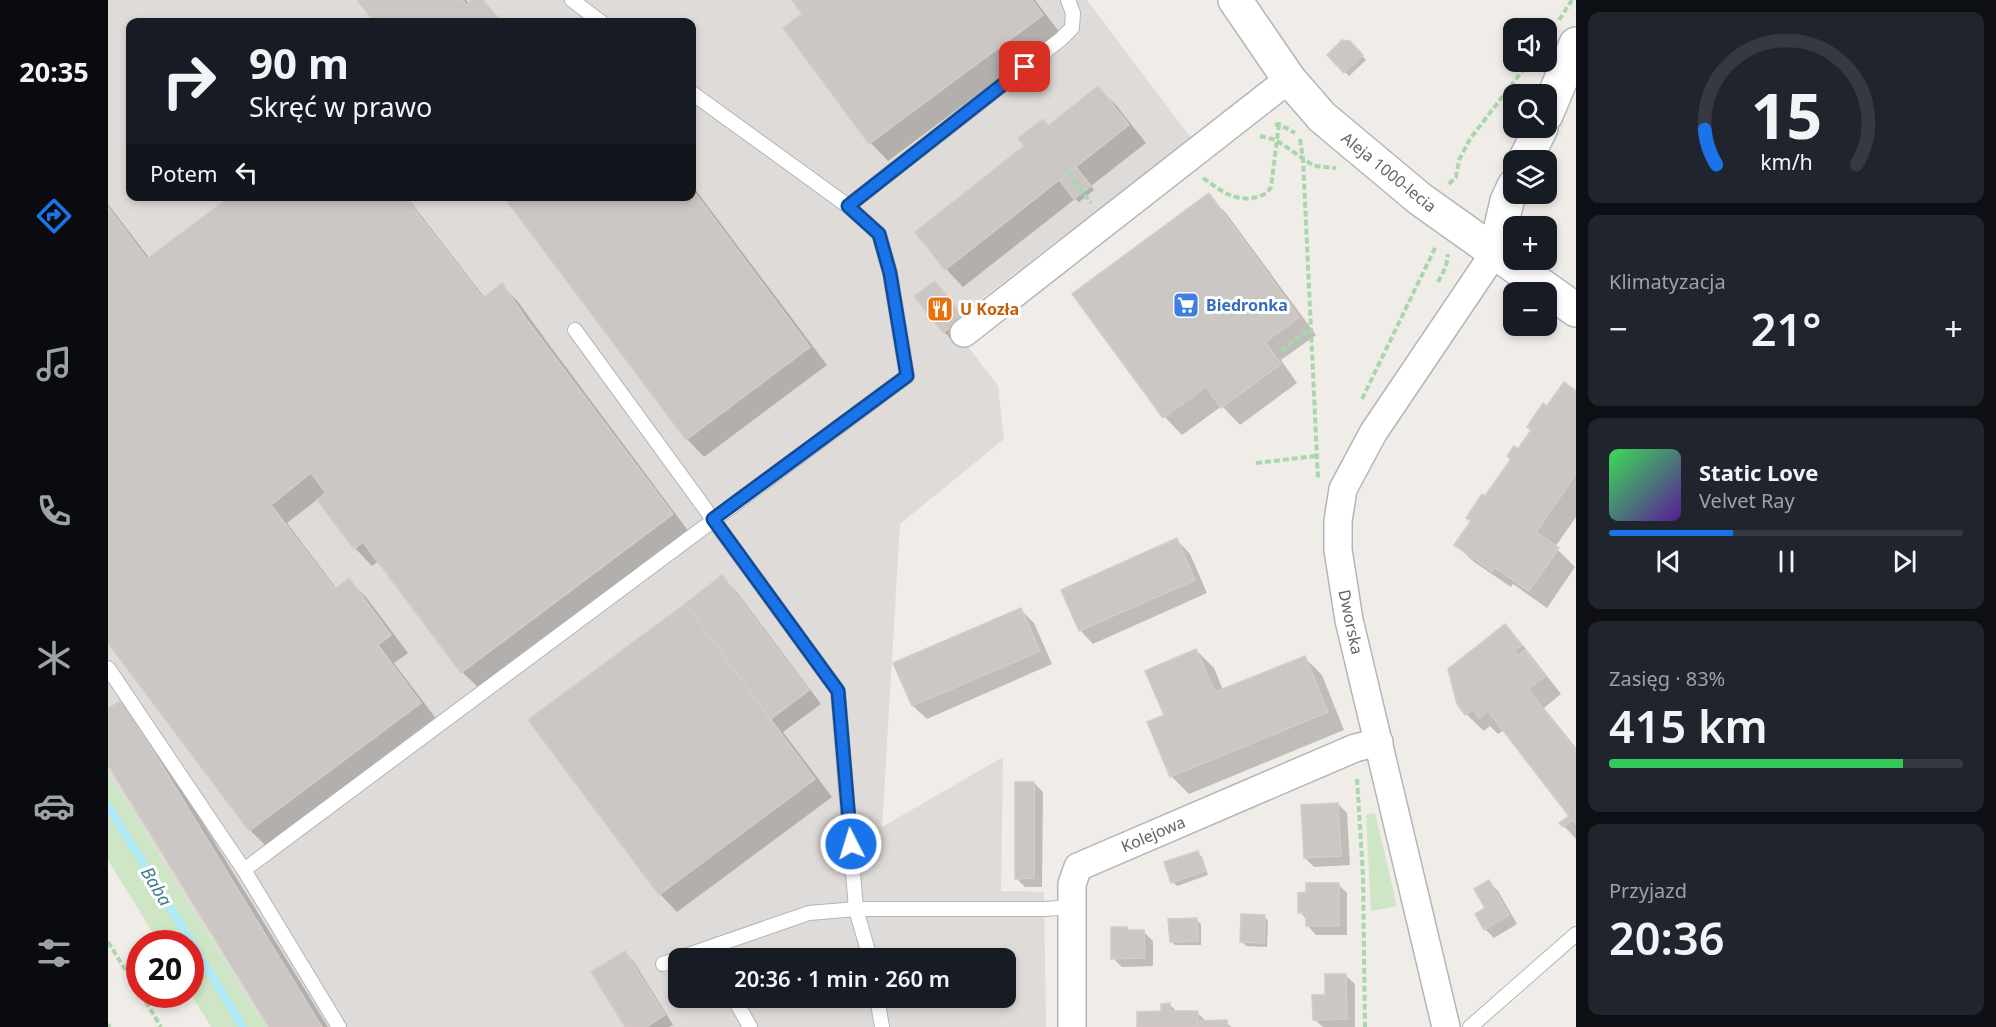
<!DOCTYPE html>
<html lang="pl">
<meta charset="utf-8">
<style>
body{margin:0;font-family:"Noto Sans",sans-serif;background:#20242c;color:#f1f3f6;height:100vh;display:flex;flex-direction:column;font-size:22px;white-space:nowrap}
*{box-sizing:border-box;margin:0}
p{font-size:20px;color:#9ea1a6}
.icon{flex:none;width:33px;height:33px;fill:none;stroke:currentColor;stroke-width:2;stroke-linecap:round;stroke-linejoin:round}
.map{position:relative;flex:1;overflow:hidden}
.side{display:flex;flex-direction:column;gap:12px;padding:12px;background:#0d0f14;width:420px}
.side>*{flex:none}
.banner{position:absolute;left:18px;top:18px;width:570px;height:183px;border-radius:12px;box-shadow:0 3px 9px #0003;background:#171b24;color:#f1f3f6;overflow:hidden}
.controls{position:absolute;left:1395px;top:18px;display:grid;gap:12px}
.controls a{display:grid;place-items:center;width:54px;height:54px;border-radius:12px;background:#171b24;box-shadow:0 3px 9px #0003;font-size:30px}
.speed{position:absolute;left:18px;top:930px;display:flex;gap:12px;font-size:30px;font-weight:700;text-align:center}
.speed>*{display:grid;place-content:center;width:78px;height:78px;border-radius:50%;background:#171b24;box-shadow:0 3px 9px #0003;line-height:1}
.speed .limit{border:9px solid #d22;background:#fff;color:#111}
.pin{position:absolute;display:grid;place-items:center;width:51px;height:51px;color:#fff;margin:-26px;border-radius:12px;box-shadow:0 3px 9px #0006}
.me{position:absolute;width:66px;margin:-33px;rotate:355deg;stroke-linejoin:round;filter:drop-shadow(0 0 4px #0008)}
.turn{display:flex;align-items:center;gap:21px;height:126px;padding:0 24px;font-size:27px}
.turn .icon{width:78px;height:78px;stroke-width:2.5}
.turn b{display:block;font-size:42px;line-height:51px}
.then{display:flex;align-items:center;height:57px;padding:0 24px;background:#0003;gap:12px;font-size:22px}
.big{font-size:45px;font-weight:600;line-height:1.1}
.side .widget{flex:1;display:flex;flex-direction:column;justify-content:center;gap:9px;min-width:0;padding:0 21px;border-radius:12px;background:#20242c}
.side .dial{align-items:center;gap:0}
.dial svg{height:156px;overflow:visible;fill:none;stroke:#363941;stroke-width:7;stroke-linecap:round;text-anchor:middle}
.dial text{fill:#f1f3f6;stroke:none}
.song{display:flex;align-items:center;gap:18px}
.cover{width:72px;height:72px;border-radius:9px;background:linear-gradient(135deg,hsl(130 70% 55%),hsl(270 70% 35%))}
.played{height:6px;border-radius:3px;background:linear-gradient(90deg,#1a73e8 35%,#363941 35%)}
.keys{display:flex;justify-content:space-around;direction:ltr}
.heat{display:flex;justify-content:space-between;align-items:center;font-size:33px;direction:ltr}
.charge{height:9px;border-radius:4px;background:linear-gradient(90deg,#34c759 83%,#363941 0)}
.trip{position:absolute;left:560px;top:948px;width:348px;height:60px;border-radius:12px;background:#171b24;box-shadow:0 3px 9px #0003;font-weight:600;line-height:60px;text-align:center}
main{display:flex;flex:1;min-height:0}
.dock{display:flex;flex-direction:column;width:108px;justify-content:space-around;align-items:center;background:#090b0e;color:#9ea1a6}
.dock .icon{width:42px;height:42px}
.dock .selected{color:#1a73e8}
.dock b{font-size:27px;color:#f1f3f6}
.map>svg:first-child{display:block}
.industrial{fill:#dfdbd9;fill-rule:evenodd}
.green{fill:#cee5c6}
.shadow{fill:#0003}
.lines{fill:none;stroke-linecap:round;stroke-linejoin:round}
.stream{stroke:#aeebf9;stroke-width:8}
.building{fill:#cbc7c4;stroke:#d4ccc6;stroke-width:1.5}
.lane-casing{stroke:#b2b6b8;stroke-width:16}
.street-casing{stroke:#b2b6b8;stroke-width:30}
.secondary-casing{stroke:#b1b6b9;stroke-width:36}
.path{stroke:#aad6ab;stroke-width:4;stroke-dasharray:6 3;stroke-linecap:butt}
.lane{stroke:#fff;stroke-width:14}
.street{stroke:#fff;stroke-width:27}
.secondary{stroke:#fff;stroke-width:33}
.route-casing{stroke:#114b97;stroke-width:15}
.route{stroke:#1a73e8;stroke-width:10}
.labels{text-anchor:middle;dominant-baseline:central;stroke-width:6;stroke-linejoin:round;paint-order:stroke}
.street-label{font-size:16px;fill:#5f6466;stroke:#fff}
.shop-label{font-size:16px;font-weight:bold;fill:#366cbe;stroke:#fff;text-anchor:start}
.food-label{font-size:16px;font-weight:bold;fill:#c56008;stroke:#fff;text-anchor:start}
.water-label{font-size:18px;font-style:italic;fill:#417c91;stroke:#fff}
</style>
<main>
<nav class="dock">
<b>20:35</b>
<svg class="icon selected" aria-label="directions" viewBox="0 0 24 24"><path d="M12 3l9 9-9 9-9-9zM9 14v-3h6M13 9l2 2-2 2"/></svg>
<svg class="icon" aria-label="music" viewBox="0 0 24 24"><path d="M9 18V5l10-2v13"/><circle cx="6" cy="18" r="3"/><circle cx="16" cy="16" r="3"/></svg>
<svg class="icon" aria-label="phone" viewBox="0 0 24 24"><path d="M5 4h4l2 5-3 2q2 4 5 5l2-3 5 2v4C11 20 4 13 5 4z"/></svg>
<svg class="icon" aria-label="climate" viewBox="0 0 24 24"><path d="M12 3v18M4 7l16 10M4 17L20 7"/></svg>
<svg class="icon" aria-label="car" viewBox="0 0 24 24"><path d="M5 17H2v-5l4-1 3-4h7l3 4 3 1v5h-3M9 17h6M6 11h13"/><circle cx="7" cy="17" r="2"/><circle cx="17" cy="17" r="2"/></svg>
<svg class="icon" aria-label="filters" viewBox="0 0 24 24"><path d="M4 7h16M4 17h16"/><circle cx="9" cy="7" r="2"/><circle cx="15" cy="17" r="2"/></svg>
</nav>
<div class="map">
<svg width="1468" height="1027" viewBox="0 0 1468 1027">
<rect width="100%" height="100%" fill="#f0ece7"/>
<path class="industrial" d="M 0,0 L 979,0 L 1083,138 L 842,323 L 890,386 L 896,439 L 792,524 L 774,827 L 895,757 L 893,891 L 936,892 L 938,1027 L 158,1027 L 0,771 ZM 22,22 L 584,22 L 584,196 L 22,196 ZM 570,958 L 897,958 L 897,998 L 570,998 Z"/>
<g class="green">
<polygon points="0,771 158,1027 103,1027 83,994 82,944 51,943 0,860"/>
<polygon points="1267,813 1289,906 1263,911 1258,815"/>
</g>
<g class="shadow">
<polygon points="251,0 358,0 361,4 367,0 374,0 395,22 268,22"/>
<polygon points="685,0 927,0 952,33 780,161 763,143 677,28 696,14"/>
<polygon points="1241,42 1258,60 1241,76 1221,55"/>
<polygon points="990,88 1008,105 1038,143 983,186 986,190 971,202 967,199 855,287 838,269 809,232"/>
<polygon points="584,185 719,365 596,457 579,439"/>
<polygon points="1100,195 1118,213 1208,335 1173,360 1189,383 1132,425 1114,406 1074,435 1057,417 966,294"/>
<polygon points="125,196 298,196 377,298 394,285 411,303 437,339 581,532 372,689 354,672 271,561 264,566 247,548 210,499 179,523 229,589 241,580 258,597 300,653 286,663 330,721 160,848 142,830 0,640 0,204 42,259"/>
<polygon points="827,283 863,327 845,341 836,332"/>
<polygon points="1456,384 1468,393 1468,517 1447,547 1467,567 1439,608 1405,584 1403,587 1366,562 1348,545"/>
<polygon points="1069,540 1082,554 1099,593 985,644 972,630"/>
<polygon points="614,577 628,591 713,704 675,732 724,797 569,912 552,894 422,720"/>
<polygon points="913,610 926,623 944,664 819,719 805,706 787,664"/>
<polygon points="1397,626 1414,644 1453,694 1436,708 1468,748 1468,839 1456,826 1463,816 1396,730 1390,734 1382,726 1376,731 1358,714"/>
<polygon points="1088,650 1106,668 1115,690 1197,658 1214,675 1236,730 1081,794 1063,776 1058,715"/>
<polygon points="14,702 31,719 220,1027 162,1027 0,762 0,710"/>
<polygon points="926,783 935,792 934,887 917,887 908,878"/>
<polygon points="1230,804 1239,813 1242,865 1206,867 1197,858"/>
<polygon points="1090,853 1094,857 1100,875 1069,886 1065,882"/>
<polygon points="1381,882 1390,891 1409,924 1386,938 1377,929"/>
<polygon points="1230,884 1239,893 1239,935 1208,935 1200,926 1199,920 1192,912"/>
<polygon points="1156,916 1160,921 1159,947 1138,946 1134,942"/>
<polygon points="1089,920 1093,924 1093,945 1067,945 1063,941"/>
<polygon points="1018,928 1022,932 1036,932 1045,941 1045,966 1014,967 1005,958"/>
<polygon points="517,953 526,962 565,1025 561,1027 519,1027"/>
<polygon points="1238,976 1247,984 1247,1027 1215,1027 1206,1019 1219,997"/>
<polygon points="1062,1005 1070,1013 1089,1013 1099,1022 1118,1022 1123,1027 1030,1027 1054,1013"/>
</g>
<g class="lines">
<polyline class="stream" points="0,806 135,1027"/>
</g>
<g class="building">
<polygon points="249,0 355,0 358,5 365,0 375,0 393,22 266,22"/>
<polygon points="684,0 924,0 935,15 761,144 675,28 694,14"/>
<polygon points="1234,40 1242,41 1255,55 1236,73 1219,55"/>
<polygon points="990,86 1021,125 837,270 807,232 916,146 910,138 935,119 940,126"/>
<polygon points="968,167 983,186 966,199 951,180"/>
<polygon points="584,189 702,347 578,440 395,196 584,196"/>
<polygon points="1101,193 1191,317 1157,342 1173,364 1113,408 1098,387 1055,418 964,294"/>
<polygon points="123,196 296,196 375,298 394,283 419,320 565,514 353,673 255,542 246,549 209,500 218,493 203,473 163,505 227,589 241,578 283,635 270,645 313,703 141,831 0,643 0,207 39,259"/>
<polygon points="827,281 855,317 835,333 806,296"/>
<polygon points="1456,382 1468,391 1468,474 1428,532 1451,548 1421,591 1387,568 1384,571 1346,545 1363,521 1358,518 1374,494 1377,496 1403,459 1399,456 1406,446 1410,449 1423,430 1419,427 1435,403 1439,406"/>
<polygon points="1069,538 1087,580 971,631 953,590"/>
<polygon points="614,575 701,690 663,719 577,604"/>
<polygon points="577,604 707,779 551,895 420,720"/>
<polygon points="913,608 932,651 804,706 785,663"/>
<polygon points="1397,624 1414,645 1406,651 1410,655 1417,650 1437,676 1420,689 1468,751 1468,824 1464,820 1455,827 1451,823 1461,816 1380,711 1371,718 1365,709 1357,715 1349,704 1340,669"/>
<polygon points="1088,649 1107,692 1197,656 1220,712 1062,777 1039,722 1056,715 1037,671"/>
<polygon points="14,700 214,1027 161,1027 0,765 0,708"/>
<polygon points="907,782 926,782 926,878 907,879"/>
<polygon points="1230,803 1233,856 1196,858 1193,805"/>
<polygon points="1090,851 1097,871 1063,883 1056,862"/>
<polygon points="1381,880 1401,915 1376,930 1367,914 1377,908 1366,889"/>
<polygon points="1198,883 1231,883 1231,926 1198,926 1198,913 1190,913 1190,893 1198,892"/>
<polygon points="1133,914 1157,915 1156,943 1132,942"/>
<polygon points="1089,918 1090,941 1062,942 1060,919"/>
<polygon points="1003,927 1019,927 1019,930 1036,930 1037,958 1003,959"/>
<polygon points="517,951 557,1015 539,1027 517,1027 483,972"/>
<polygon points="1217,974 1238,974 1239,1019 1205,1020 1204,995 1217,995"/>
<polygon points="1062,1003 1062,1011 1090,1011 1090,1027 1029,1027 1029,1012 1053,1011 1053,1004"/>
<polygon points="1119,1020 1119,1027 1090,1027 1090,1021"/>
</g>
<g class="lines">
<defs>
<g id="lane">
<polyline points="464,0 493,22"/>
<polyline points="584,93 740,206 953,39 964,28 965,13 960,0"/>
<polyline points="467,330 730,691 748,909 762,958"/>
<polyline points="0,668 136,870"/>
<polyline points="571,958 701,913 748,909 937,909 964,907"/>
<polyline points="555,964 570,959"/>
<polyline points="626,998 642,1027"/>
<polyline points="769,998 774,1027"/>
<polyline points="231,1027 136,870 799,376 782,273 771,234 740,206"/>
<polyline points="1362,1027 1468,934"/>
</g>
<g id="street">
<polyline points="856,333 1181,79"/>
<polyline points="964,1027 964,884 970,867 1247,748 1271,742"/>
<polyline points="1338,1027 1241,620 1230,550 1230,521 1235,489 1265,433 1387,252"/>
</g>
<g id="secondary">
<polyline points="1127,0 1181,79 1214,117 1312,199 1468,310"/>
<polyline points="1438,115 1468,44"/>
<polyline points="1417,160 1433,128"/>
<polyline points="1387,252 1399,201 1406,186"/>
</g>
</defs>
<use href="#lane" class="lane-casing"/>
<use href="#street" class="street-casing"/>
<use href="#secondary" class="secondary-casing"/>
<g class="path">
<polyline points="1451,20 1464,0"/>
<polyline points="1167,125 1171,124 1187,133"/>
<polyline points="1152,136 1168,140 1206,166 1228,168"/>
<polyline points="1192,139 1195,159 1210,479"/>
<polyline points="960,173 983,203"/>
<path d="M 1095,178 C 1117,194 1133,206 1159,193 L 1163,187 L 1171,124"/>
<polyline points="1341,184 1348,177 1351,160 1362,139 1421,62"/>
<polyline points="1330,282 1338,267 1340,254"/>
<polyline points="1173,351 1201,330"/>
<polyline points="1254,399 1328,246"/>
<polyline points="1148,463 1208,456"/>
<polyline points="1249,779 1255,876 1257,1027"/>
<polyline points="0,942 32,993"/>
<polyline points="33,994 53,1027"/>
<polyline points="0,1024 2,1027"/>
</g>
<use href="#lane" class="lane"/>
<use href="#street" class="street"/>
<use href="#secondary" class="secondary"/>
</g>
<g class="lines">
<defs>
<polyline id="route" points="743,844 730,691 605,519 799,376 782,273 771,234 740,206 917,67"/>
</defs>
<use href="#route" class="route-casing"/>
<use href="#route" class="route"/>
</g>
<defs>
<symbol id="supermarket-square" viewBox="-11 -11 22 22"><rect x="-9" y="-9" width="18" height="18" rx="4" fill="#3f7fe0" stroke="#fff"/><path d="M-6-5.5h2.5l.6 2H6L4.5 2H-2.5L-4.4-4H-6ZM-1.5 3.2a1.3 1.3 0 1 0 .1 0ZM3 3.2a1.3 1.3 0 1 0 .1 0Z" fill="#fff"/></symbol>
<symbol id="restaurant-square" viewBox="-11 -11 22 22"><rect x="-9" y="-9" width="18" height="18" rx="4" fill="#e8710a" stroke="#fff"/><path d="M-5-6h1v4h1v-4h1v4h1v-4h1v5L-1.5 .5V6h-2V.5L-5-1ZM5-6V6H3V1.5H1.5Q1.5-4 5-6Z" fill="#fff"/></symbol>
</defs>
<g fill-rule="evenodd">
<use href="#supermarket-square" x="1063" y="290" width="30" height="30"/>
<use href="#restaurant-square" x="817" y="294" width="30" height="30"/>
</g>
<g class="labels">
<g class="street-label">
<text transform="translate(1281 172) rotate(39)">Aleja 1000-lecia</text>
<text transform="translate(1243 622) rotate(78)">Dworska</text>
<text transform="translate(1045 834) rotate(-23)">Kolejowa</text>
</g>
<g class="shop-label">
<text x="1098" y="305">Biedronka</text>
</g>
<g class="food-label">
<text x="852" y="309">U Kozła</text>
</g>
<g class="water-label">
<text transform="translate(49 886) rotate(59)">Baba</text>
</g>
</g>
</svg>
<div class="controls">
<a><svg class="icon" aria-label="sound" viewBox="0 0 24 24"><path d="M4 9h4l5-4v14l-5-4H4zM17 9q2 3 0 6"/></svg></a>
<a><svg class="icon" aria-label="search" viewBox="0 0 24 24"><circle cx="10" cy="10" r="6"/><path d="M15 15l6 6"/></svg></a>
<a><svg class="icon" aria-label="layers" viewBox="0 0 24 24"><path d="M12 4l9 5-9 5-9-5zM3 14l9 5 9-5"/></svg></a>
<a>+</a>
<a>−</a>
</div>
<div class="speed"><div class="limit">20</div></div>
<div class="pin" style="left:917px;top:67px;background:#d93025"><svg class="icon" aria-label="arrive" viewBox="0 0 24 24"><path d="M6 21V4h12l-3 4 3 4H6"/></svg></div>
<svg class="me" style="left:743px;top:844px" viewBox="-20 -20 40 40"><circle r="17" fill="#1a73e8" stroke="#fff" stroke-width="3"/><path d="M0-11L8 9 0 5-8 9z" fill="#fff"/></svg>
<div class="trip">20:36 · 1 min · 260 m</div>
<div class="banner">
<div class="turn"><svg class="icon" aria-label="right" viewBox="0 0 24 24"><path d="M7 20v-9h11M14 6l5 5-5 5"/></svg><div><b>90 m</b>Skręć w prawo</div></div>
<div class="then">Potem<svg class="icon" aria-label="left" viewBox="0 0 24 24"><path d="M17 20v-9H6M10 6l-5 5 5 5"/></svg></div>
</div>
</div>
<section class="side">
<div class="widget dial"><svg viewBox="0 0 100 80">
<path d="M14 69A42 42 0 1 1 86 69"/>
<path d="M14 69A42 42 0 0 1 8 51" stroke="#1a73e8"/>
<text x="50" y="56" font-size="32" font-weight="700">15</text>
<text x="50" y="72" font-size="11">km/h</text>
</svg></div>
<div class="widget"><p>Klimatyzacja</p>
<div class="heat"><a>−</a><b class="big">21°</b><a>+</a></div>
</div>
<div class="widget">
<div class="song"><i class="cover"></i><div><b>Static Love</b><p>Velvet Ray</p></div></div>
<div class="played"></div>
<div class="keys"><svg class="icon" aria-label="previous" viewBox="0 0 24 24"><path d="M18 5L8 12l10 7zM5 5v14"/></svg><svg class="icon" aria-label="pause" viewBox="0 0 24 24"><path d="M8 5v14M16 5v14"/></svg><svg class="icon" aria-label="next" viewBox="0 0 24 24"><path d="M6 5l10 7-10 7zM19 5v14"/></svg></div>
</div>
<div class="widget"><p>Zasięg · 83%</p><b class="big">415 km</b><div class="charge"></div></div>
<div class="widget"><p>Przyjazd</p><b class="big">20:36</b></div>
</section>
</main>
